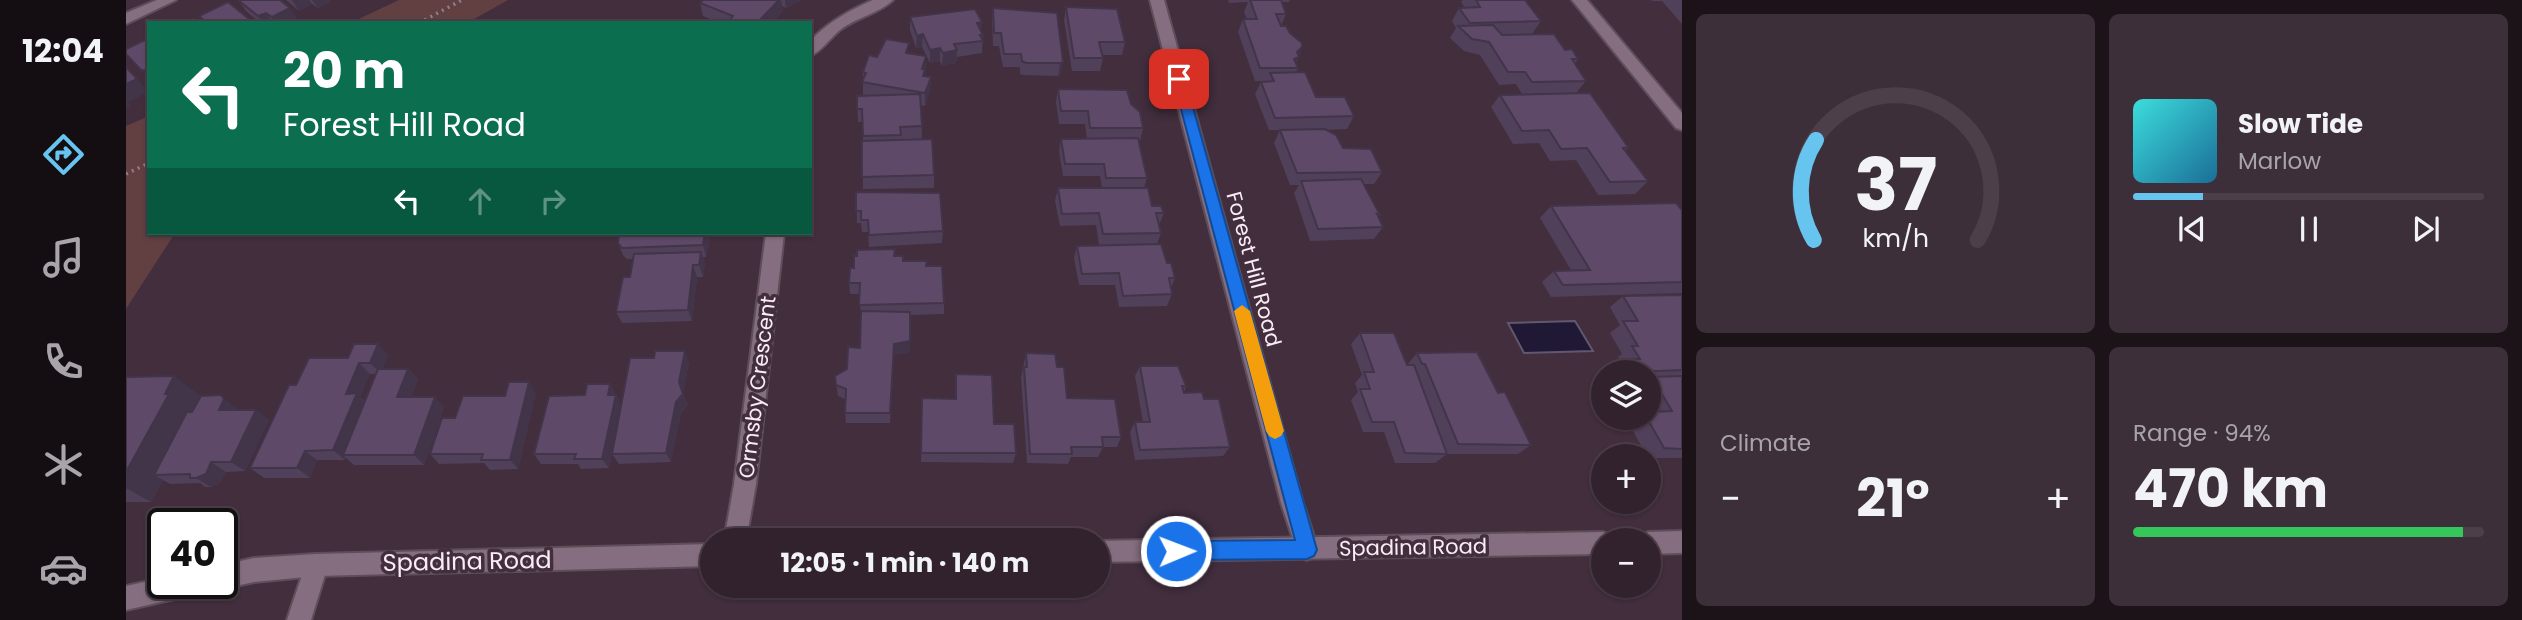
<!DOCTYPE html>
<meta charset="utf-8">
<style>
body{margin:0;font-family:Poppins,sans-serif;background:#3d2f3a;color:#f1f3f6;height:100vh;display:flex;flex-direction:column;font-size:26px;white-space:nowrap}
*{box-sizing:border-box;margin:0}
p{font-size:23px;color:#a8a4aa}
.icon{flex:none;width:38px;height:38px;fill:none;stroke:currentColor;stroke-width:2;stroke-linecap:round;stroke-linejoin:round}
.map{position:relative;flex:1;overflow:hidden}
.sheet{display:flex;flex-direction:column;gap:14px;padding:14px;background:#1c1319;width:840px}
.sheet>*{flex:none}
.top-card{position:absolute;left:21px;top:21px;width:665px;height:214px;border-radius:0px;box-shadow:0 2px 5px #0004,0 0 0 2px #4d3f4a;background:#0b6e4f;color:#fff;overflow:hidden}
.controls{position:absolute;left:1465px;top:360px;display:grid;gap:14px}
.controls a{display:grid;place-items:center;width:70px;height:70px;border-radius:50%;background:#32222e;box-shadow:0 2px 5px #0004,0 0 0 2px #4d3f4a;font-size:35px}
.speed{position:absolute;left:21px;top:508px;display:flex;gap:14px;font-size:35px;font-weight:700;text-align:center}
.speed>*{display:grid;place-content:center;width:91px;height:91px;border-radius:50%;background:#32222e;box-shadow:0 2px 5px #0004,0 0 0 2px #4d3f4a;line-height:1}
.speed .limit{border:4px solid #111;border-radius:10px;background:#fff;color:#111}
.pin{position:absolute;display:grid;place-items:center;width:60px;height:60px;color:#fff;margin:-30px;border-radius:14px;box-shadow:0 4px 10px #0006}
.me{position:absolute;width:77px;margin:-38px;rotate:89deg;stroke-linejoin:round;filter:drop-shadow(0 0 5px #0008)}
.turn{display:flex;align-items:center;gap:24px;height:147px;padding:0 21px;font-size:32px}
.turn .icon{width:91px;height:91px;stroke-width:2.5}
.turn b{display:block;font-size:49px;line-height:60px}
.lanes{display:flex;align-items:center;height:66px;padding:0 21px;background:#0003;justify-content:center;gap:35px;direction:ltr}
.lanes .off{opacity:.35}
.big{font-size:52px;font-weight:700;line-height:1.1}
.sheet .widget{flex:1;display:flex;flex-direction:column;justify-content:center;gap:10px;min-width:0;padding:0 24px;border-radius:10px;background:#3d2f3a}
.sheet .dial{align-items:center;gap:0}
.dial svg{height:182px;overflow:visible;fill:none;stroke:#4d3f4a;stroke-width:7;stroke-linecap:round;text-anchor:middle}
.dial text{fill:#f1f3f6;stroke:none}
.song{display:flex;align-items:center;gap:21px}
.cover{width:84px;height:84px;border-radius:10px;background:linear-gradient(135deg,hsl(180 70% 55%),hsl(200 70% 35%))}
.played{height:7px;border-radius:4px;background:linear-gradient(90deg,#67c4ef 20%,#4d3f4a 20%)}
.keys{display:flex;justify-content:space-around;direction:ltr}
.heat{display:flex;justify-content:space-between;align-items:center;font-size:38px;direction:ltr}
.charge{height:10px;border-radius:5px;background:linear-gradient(90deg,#34c759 94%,#4d3f4a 0)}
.sheet .tiles{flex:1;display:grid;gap:14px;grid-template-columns:repeat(2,1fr)}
.trip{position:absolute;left:574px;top:528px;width:410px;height:70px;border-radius:35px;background:#32222e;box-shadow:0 2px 5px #0004,0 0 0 2px #4d3f4a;font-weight:700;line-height:70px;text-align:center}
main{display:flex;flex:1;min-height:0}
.tabs{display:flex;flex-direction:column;width:126px;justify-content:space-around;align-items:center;background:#140e12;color:#a8a4aa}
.tabs .icon{width:49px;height:49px}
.tabs .on{color:#67c4ef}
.tabs b{font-size:32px;color:#f1f3f6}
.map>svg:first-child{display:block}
.green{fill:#623f41}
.water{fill:#201936;stroke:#61586f;stroke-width:2}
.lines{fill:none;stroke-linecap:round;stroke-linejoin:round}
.minor-casing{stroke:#5e4e5a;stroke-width:4}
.tertiary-casing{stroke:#5e4e5a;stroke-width:4}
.path{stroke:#8f7e8b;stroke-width:3.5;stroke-dasharray:2 4.5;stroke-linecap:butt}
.minor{fill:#856e7f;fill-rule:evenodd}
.tertiary{fill:#856e7f;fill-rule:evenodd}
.wall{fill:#514059;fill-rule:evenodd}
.shaded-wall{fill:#423449}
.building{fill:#5e4a68;stroke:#423449;stroke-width:2}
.route{fill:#1a73e8;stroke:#114b97;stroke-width:2}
.slow{fill:#f59e0b}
.labels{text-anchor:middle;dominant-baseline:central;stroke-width:7;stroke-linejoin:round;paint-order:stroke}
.street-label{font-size:21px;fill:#f9ecf5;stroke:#422e3d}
.near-street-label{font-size:24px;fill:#f9ecf5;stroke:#422e3d}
</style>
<main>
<nav class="tabs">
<b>12:04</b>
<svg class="icon on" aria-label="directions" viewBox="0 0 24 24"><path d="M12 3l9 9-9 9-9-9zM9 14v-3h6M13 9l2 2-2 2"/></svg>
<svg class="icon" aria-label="music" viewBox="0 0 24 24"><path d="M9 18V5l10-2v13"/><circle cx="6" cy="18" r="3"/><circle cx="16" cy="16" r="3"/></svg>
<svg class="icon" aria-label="phone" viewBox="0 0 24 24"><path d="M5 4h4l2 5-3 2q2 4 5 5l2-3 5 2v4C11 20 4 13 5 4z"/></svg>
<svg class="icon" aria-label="climate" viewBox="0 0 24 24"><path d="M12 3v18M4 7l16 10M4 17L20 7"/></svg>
<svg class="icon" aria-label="car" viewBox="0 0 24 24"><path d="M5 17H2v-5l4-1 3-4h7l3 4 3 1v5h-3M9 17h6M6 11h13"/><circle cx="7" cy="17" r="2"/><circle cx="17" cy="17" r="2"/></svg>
</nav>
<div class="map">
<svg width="1556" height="620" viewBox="0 0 1556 620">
<rect width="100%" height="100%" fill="#422e3d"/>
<g class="green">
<polygon points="273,0 382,0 341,23 224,23"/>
<polygon points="23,116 23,233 49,233 0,309 0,126"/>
</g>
<polygon class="water" points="1449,321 1467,351 1398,353 1382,323"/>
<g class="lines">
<defs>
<g id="minor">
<path d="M 747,0 L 767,0 C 754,13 729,18 714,30 C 704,38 695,52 684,56 L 684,41 C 702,22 724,10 747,0 Z"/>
<polygon points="1024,0 1038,0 1177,503 1192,549 1189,557 1181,560 1173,557 1155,503"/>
<polygon points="1446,0 1461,0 1556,113 1556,130 1550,128"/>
<polygon points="640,233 658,233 630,484 620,541 598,541 608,484"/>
<polygon points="190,554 198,557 202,565 185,620 161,620 182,557"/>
</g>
<g id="tertiary">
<polygon points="31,0 50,0 0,24 0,13"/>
<polygon points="1556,531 1556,553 1522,554 1522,541 1512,541 1514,535 1522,532"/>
<polygon points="1477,532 1485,535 1487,541 1477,541 1477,554 971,562 971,541 968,541"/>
<polygon points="586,544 586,566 190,576 128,582 96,589 87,583 96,583 96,565 128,558 190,554"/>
<polygon points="37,578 37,583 78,583 74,591 66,595 0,610 0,586"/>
</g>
</defs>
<use href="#minor" class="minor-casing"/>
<use href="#tertiary" class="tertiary-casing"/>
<g class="path">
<polyline points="293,23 336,0"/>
<polyline points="0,174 23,163"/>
</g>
<use href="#minor" class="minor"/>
<use href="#tertiary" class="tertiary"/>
</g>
<g class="wall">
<polygon points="112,0 154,0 173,21 170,23 134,23 120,11"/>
<polygon points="160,0 204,0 205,2 192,8 186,4 173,11"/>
<polygon points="577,0 676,0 660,8 656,6 657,11 645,23 594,23 577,16 574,3"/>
<polygon points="1102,0 1164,0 1163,2 1156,2 1160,14 1155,26 1164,33 1176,47 1170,64 1172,68 1170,72 1190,97 1228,116 1221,129 1196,130 1217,148 1256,172 1248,184 1238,184 1254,215 1252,217 1257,227 1248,239 1184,241 1168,193 1173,185 1164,185 1148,143 1154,130 1143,130 1129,94 1135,82 1141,81 1129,81 1112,32 1117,19 1121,19 1118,12 1122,2 1103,3"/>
<polygon points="1337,0 1399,0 1415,21 1406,34 1376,35 1439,50 1452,59 1449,64 1460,81 1450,93 1502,147 1499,151 1522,181 1509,194 1472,195 1450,160 1424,161 1413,143 1387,144 1365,107 1374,95 1396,94 1390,84 1373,85 1354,55 1338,51 1324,38 1330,28 1326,21 1333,8 1339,8 1335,2"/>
<polygon points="1525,0 1556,0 1556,24 1536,1 1526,1"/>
<polygon points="940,7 999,42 996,55 976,55 977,58 974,71 946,71 938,20"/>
<polygon points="867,8 931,13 935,74 932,76 898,75 894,74 894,67 877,67 873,46 867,46 866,21"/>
<polygon points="784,17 856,22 855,31 857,35 856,53 831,57 830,63 816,66 814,61 804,63 796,47 790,48 784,30"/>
<polygon points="783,53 800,56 799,76 805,77 804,90 799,106 795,105 796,139 775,139 808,175 808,188 737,189 737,122 732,122 731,96 742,96 737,95 737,72 751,57"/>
<polygon points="932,89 1005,104 1017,128 1014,141 1013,141 1021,178 1018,188 1026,206 1038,213 1033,225 1035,233 1031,244 1049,278 1045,288 1046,294 1041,306 993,307 989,285 953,285 948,258 951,246 973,245 970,225 934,226 929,201 932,188 976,188 974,176 937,176 933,151 935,139 961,138 959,124 933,124 930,102"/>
<polygon points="730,192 817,231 816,243 743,247 742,232 736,232 735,223 731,223"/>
<polygon points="1425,206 1556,210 1556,293 1425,297 1416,282 1428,271 1445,270 1414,218"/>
<polygon points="584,240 580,257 577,257 579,264 577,277 571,277 566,321 496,323 490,312 504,277 507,259 501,259 497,255 492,243"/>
<polygon points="769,256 777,261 800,266 818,303 818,314 784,315 784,352 768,355 764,423 720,423 719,413 719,399 712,396 709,376 721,369 734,348 735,316 733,294 724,294 723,283 728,268"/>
<polygon points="1556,295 1556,458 1522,458 1502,422 1508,418 1522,418 1525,412 1522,407 1522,373 1484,373 1482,370 1494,361 1492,357 1496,354 1484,333 1494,325 1484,307 1497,296"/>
<polygon points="1234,333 1281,365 1291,353 1372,393 1405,445 1392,454 1321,454 1309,463 1269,463 1258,432 1237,432 1225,400 1232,392 1229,383 1236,375 1225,344"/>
<polygon points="900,353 931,367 941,398 995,437 991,447 977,447 972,457 945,457 942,464 901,463 895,378"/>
<path d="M 262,355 L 256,369 L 282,369 L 292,379 L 285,397 L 318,407 L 298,465 L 228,465 L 220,458 L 219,460 L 191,460 L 184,478 L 138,478 L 124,468 L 170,385 L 222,358 ZM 244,374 L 250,374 L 239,401 L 234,397 Z"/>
<polygon points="563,362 557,393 562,405 555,413 545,462 493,464 486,454 492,426 483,468 455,469 452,464 415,464 408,454 490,394 495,405"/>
<polygon points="1014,366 1060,386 1058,393 1078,399 1104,447 1097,456 1009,460 1004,432 1009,422 1017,422 1009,376"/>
<polygon points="830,374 890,453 887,463 795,462 796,398 829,399"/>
<polygon points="0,377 108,406 111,409 111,410 130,410 143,420 119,471 100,472 94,483 85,487 79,487 74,483 44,484 37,480 25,502 0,502"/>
<polygon points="410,393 392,469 364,470 358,463 313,464 304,454 329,418 379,396"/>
</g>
<g class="shaded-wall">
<polygon points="166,0 183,0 186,4 173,11"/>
<polygon points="186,0 204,0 205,2 192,8"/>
<polygon points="653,0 655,0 657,11 645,23 631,23"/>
<polygon points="659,0 676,0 660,8"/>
<polygon points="164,8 173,21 170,23 150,23 146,17"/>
<polygon points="140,13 147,23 137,23 132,16"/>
<polygon points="856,22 855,35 851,23"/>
<polygon points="797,34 796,47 790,48 791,36"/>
<polygon points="1176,47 1168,68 1163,68 1171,52"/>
<polygon points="814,48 814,61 804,63 804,50"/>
<polygon points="831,50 830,63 816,66 817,53"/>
<polygon points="800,56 800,69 799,82 796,69"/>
<polygon points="937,62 935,74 932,76 934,63"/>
<polygon points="23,68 23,78 16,71"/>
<polygon points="805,77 804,90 799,106 799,93"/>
<polygon points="11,79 23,92 2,102 6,106 0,109 0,84"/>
<polygon points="579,233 582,233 584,240 580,257 577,245"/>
<polygon points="575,252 579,264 577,277 573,265"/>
<polygon points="567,265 571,277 566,321 562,310"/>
<polygon points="784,341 784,352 768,355 764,423 768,344"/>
<polygon points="252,344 262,355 255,373 244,363"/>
<polygon points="559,351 563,362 557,393 562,405 555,413 545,462 540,453"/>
<polygon points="233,363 244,374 234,397 242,404 217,455 220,458 219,460 207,450 220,394"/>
<polygon points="282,369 292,379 281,407 271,397"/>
<polygon points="48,376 76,397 28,475 37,480 25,502 0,488 0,472"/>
<polygon points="403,382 410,393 392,469 384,460"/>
<polygon points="484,384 490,394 489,401 490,395 496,406 483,468 476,459"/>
<polygon points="95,395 111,409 106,420 93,410"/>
<polygon points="309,397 318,407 298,465 288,455"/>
<polygon points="130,410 143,420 119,471 105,462"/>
<polygon points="179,451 191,460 184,478 171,468"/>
<polygon points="85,462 100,472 94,483 85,487 70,478"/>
</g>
<g class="building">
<polygon points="112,0 154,0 164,8 146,17 140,13 132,16"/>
<polygon points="577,0 653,0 631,23 601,23 607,16 574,3"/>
<polygon points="1124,0 1155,0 1160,14 1150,14 1155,26 1160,26 1164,33 1176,43 1176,47 1171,52 1173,57 1168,59 1172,68 1134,68 1117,19 1131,19"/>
<polygon points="1350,0 1399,0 1415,21 1344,23 1333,8 1354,7"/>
<polygon points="102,2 128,23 81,23 73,16"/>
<polygon points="940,7 991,9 999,42 973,42 977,58 948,58"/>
<polygon points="867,8 931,13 937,62 934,63 900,63 896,61 895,54 878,54 875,33 868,33"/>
<polygon points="849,9 856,22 851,23 857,35 854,35 857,41 828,44 831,50 817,53 814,48 804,50 797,34 791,36 784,17"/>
<polygon points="67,19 71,23 58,23"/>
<polygon points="1367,25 1376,35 1428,34 1439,50 1446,49 1452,59 1446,59 1460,81 1406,82 1399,72 1382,72 1363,42 1346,39 1332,26"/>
<polygon points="23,38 23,68 16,71 0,54 0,49"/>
<polygon points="760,39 783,43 780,53 800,56 796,69 799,69 797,76 805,77 799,93 736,82 740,73 737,72 743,55 751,57"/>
<polygon points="0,67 11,79 0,84"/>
<polygon points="1179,72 1190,97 1219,97 1228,116 1149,118 1135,82 1148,81 1144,73"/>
<polygon points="932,89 1001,90 1005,104 1014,112 1017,128 964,128 962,111 935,111"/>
<polygon points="1464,93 1502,147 1497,148 1522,181 1484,182 1461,148 1435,149 1423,130 1396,131 1374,95"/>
<polygon points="794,94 796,126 774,127 775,135 737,136 736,109 731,109 731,96"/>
<polygon points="1199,129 1210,135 1217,148 1245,149 1256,172 1171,173 1154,130"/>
<polygon points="1012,138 1021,178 980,178 978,164 939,164 935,139"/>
<polygon points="806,139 808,175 736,177 736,141"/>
<polygon points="1235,179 1254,215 1251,214 1257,227 1192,229 1175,181"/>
<polygon points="932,188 1022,188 1026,206 1035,206 1038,213 1030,213 1035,233 977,234 973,213 936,214"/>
<polygon points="730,192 814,193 817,231 743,235 742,220 735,220 735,211 730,211"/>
<polygon points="1550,203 1556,210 1556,282 1437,285 1428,271 1464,270 1425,206"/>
<polygon points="493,233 579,233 577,245 496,248 492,243"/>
<polygon points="1035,244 1041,263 1045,263 1049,278 1043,278 1046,294 997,296 993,273 956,274 951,246"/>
<polygon points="769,249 768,256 777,256 777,261 801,261 800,266 816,266 818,303 733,305 734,283 723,283 724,268 728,268 728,256 731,256 731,250"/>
<polygon points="575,252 573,265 567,265 562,310 490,312 497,277 504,277 508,254"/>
<polygon points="1556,295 1556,370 1503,372 1496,359 1514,359 1506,346 1512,346 1497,321 1512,321 1497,296"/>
<polygon points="735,311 784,312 784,341 768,344 764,413 719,413 720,389 710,385 709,376 721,369 722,347 734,348"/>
<polygon points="1234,333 1268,333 1281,365 1288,365 1321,454 1279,453 1268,422 1246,422 1234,389 1244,389 1238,372 1248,372"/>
<polygon points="228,344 252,344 244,363 233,363 220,394 231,393 207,450 179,451 171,468 124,468 163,385 170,385 183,358 222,358"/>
<polygon points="529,351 559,351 553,382 557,394 550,402 540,453 486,454 504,358 528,358"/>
<polygon points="1351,352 1372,393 1379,392 1405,445 1332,444 1299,364 1296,364 1291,353"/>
<polygon points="900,353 929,354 931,367 938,367 941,398 989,399 995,437 976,437 977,447 945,447 946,454 904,454 898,367 901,367"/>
<polygon points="1014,366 1052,366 1060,386 1056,386 1058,393 1076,392 1078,399 1093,399 1104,447 1014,450 1009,422 1024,422"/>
<polygon points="252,369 282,369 271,397 309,397 288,455 217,455"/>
<polygon points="830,374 866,375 868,424 888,424 890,453 795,453 796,398 830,399"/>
<polygon points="48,376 39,394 43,394 0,472 0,377"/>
<polygon points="1556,376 1556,449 1538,448 1521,418 1522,418 1522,412 1546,411 1526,377"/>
<polygon points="383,382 403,382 384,460 355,460 357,454 304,454 316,418 329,418 337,396 379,396"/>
<polygon points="461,384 484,384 482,395 490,395 476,459 448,459 450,454 408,454 423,396 459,395"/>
<polygon points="95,395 98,399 93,410 130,410 105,462 85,462 80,474 70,478 64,478 64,474 28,475 61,412 66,412 75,396"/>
</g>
<polygon class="route" points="1053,75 1059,79 1191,550 1188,556 1181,559 1050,560 1043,557 1040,551 1043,544 1050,541 1169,540 1047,79"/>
<polygon class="slow" points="1116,305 1124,311 1158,431 1155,436 1149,439 1143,436 1140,431 1108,311"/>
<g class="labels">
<g class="street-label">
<text transform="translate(1128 269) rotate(75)">Forest Hill Road</text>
<text transform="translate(631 387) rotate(-83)">Ormsby Crescent</text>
<text transform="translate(1287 547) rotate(-1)">Spadina Road</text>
</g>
<g class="near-street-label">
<text transform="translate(341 561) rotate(-1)">Spadina Road</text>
</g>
</g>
</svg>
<div class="controls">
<a><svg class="icon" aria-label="layers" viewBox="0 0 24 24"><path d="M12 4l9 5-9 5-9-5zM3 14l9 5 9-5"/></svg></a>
<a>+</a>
<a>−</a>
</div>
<div class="speed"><div class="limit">40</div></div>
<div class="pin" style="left:1053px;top:79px;background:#d93025"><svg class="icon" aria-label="arrive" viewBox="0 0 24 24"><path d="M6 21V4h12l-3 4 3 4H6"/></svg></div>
<svg class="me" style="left:1050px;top:551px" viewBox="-20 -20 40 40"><circle r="17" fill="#1a73e8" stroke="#fff" stroke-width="3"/><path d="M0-11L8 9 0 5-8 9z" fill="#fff"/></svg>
<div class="trip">12:05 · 1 min · 140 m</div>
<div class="top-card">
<div class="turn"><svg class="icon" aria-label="left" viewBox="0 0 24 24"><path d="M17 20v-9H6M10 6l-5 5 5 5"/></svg><div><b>20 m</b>Forest Hill Road</div></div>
<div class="lanes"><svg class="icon" aria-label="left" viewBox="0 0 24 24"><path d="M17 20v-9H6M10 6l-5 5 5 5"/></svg><svg class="icon off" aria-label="ahead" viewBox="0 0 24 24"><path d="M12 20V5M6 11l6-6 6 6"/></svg><svg class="icon off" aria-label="right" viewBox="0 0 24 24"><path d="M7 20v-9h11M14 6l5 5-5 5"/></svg></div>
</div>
</div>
<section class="sheet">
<div class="tiles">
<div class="widget dial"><svg viewBox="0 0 100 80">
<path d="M14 69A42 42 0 1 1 86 69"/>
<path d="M14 69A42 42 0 0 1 15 25" stroke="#67c4ef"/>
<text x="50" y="56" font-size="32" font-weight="700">37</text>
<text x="50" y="72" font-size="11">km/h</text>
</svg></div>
<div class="widget">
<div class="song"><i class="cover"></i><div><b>Slow Tide</b><p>Marlow</p></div></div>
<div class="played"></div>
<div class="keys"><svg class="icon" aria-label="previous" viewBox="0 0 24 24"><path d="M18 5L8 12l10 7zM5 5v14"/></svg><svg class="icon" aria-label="pause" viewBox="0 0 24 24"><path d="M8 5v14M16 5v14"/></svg><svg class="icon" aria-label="next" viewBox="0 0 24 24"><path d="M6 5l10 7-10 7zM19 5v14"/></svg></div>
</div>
<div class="widget"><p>Climate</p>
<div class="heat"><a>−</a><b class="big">21°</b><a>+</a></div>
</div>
<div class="widget"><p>Range · 94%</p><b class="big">470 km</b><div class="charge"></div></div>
</div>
</section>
</main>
